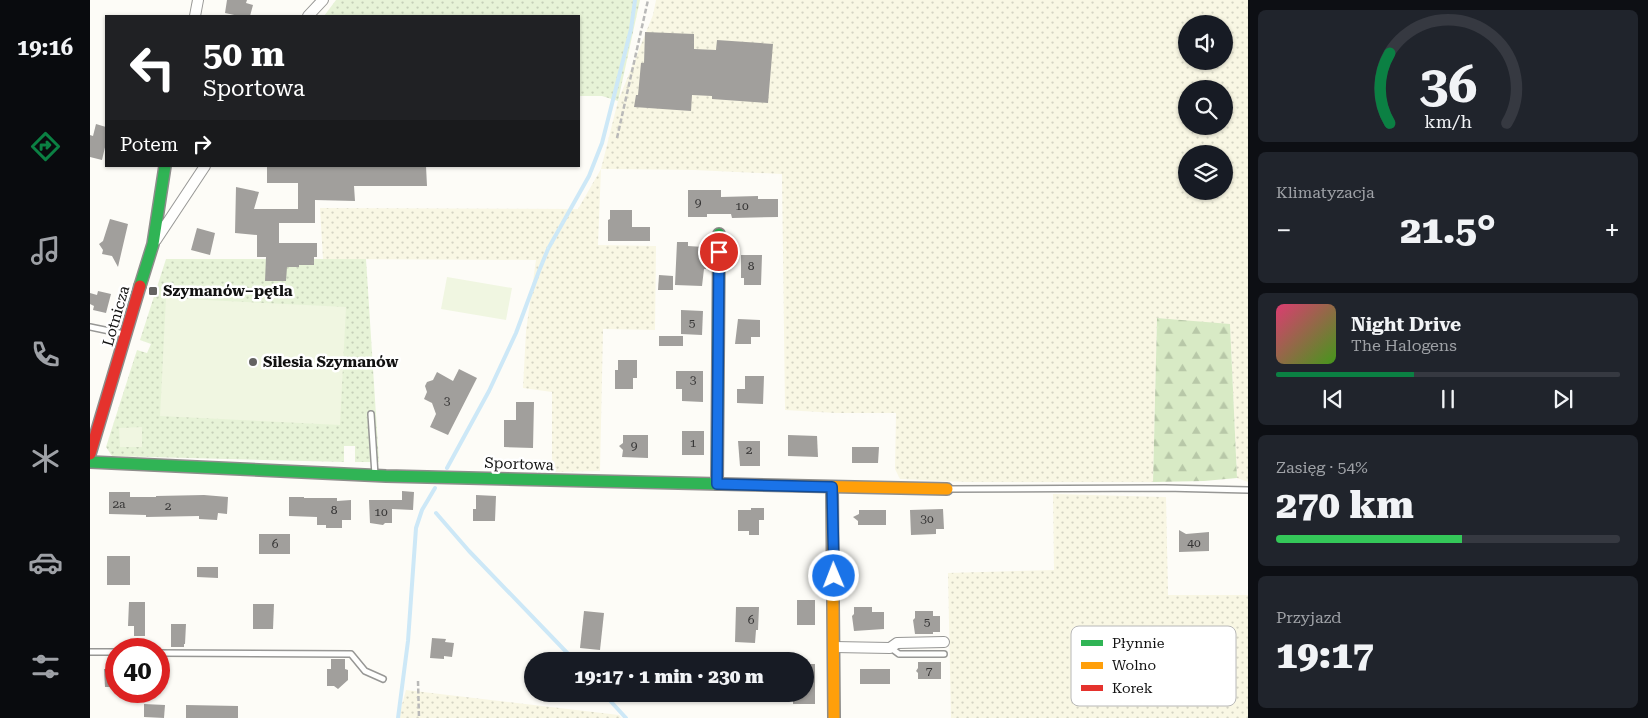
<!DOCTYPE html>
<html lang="pl">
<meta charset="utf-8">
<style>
body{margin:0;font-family:"Roboto Serif",serif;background:#20242c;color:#f1f3f6;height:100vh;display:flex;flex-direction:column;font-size:19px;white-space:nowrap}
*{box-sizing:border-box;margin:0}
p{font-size:16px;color:#9ea1a6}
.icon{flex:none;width:28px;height:28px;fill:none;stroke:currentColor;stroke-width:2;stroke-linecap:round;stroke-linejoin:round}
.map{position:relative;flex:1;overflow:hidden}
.sheet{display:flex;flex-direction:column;gap:10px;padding:10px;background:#0d0f14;width:400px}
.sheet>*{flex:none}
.top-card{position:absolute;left:15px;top:15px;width:475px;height:152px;border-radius:0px;box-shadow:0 1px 4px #0004;background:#202124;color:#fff;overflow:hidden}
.tools{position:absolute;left:1088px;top:15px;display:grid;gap:10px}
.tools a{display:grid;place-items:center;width:55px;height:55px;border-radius:50%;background:#171b24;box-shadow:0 1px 4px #0004;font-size:25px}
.speed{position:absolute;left:15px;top:638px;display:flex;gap:10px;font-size:25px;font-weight:700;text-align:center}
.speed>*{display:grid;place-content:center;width:65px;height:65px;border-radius:50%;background:#171b24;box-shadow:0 1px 4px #0004;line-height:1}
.speed .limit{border:8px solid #d22;background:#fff;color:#111}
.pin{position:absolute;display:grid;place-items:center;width:42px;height:42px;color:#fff;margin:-21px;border:2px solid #fff;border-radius:50%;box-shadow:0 1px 5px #0007}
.me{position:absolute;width:55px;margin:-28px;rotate:359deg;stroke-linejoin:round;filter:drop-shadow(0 0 4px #0008)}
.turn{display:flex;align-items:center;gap:18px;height:105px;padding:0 15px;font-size:22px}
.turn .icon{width:65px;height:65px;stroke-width:2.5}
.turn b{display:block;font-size:35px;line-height:42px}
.then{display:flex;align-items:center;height:48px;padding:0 15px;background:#0003;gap:10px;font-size:19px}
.big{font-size:38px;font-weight:800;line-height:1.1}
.sheet .card{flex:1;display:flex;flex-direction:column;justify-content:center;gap:8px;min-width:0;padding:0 18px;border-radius:8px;background:#20242c}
.sheet .dial{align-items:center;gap:0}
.dial svg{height:130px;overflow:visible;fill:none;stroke:#363941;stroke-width:7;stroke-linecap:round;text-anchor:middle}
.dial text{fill:#f1f3f6;stroke:none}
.song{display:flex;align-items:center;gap:15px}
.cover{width:60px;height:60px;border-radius:8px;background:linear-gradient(135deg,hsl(340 70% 55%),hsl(100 70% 35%))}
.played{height:5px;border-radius:2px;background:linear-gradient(90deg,#0b8043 40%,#363941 40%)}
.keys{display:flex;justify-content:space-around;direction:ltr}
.heat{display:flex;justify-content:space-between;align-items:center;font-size:28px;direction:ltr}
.charge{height:8px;border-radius:4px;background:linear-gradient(90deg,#34c759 54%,#363941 0)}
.trip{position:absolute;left:434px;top:652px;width:290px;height:50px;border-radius:25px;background:#171b24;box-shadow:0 1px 4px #0004;font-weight:800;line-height:50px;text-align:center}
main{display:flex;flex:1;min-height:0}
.menu{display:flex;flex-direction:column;width:90px;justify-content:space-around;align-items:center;background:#090b0e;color:#9ea1a6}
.menu .icon{width:35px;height:35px}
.menu .active{color:#0b8043}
.menu b{font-size:22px;color:#f1f3f6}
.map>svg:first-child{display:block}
.farmland{fill:url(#farmland-dots);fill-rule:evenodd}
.grass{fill:url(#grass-dots)}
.forest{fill:url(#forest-firs)}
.pitch{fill:#f0f6e1}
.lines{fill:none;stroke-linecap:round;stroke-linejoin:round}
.stream{stroke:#cde8f7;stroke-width:4}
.building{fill:#a19f9c}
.lane-casing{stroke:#979795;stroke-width:8}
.street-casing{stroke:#979795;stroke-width:12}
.fast-casing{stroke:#8e8d8b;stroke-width:14}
.slow-casing{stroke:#8e8d8b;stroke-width:14}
.jam-casing{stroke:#8e8d8b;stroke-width:14}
.path{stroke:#b9b9b8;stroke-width:2.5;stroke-dasharray:5 2.5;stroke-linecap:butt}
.lane{stroke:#fffffe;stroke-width:5}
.street{stroke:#fffffe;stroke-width:10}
.fast{stroke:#30b455;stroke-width:11}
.slow{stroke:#ff9f0a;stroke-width:11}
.jam{stroke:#e5322d;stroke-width:11}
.route-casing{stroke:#114b97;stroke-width:12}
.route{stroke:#1a73e8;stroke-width:9}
.poi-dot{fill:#646362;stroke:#fff;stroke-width:2}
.labels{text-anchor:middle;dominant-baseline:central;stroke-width:5;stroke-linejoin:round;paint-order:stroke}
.number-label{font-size:12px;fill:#353434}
.poi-label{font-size:15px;font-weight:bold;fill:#111;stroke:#fff;text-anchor:start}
.street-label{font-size:15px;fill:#111;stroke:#fff}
.key{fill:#fff;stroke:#b8b8b8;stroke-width:1}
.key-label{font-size:14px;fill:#111}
</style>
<main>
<nav class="menu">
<b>19:16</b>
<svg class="icon active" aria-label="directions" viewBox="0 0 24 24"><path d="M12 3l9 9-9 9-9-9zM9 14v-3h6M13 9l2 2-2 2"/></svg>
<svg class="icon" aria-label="music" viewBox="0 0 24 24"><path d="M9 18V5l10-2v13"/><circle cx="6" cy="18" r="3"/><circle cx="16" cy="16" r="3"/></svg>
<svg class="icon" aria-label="phone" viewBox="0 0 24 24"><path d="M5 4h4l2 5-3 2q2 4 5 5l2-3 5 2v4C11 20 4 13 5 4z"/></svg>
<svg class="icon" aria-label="climate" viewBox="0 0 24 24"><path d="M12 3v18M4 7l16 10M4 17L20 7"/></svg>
<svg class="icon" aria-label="car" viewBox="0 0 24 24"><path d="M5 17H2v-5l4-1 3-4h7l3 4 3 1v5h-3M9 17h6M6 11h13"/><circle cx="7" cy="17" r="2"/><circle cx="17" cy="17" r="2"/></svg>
<svg class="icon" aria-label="filters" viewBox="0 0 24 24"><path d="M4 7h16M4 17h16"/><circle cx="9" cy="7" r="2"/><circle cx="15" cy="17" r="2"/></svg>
</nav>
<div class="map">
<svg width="1158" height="718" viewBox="0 0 1158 718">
<defs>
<pattern id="farmland-dots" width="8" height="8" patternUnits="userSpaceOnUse" patternTransform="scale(1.25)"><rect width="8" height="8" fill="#f9f7e4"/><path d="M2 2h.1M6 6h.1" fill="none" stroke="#d4d3c3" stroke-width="1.8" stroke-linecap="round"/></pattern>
<pattern id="grass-dots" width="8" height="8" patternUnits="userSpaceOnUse" patternTransform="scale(1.25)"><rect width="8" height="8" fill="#e7f3d7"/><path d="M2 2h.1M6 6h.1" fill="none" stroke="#c5cfb8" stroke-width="1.8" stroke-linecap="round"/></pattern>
<pattern id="forest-firs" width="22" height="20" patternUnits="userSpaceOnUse" patternTransform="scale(1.25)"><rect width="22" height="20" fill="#d8eac5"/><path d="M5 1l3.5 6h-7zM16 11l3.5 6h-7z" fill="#b8c8a8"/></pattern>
</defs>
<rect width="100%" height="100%" fill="#fdfcf7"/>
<g class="farmland">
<path d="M 566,0 L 1158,0 L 1158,482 L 1147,478 L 1140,325 L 1067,318 L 1063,482 L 877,482 L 810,479 L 805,469 L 806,413 L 746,413 L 695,410 L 692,174 L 604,170 L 518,169 L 511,169 L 508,245 L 566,246 L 565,330 L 513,329 L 510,471 L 462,472 L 462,392 L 433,388 L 436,331 L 446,260 L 233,259 L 230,208 L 488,209 L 511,169 L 528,101 L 563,15 ZM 1096,24 L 1134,24 L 1134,61 L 1096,61 ZM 1096,89 L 1134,89 L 1134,126 L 1096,126 ZM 1096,154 L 1134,154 L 1134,191 L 1096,191 Z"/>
<polygon points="963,494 1076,497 1078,595 1158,595 1158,718 861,718 858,573 964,570"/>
<polygon points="316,690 529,715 531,718 310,718 310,712"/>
</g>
<g class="grass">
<polygon points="246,0 550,0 528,101 512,96 489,96 489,16 234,16"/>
<polygon points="76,259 276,259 289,462 265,462 265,446 254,446 254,462 22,456 16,447 47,350 57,353 61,344 50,340"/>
</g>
<polygon class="forest" points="1067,318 1140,324 1147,478 1114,481 1063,482"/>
<g class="pitch">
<polygon points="357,277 422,288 416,320 351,309"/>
<polygon points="76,298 256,307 250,425 70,416"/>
<polygon points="52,427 52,447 30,447 29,428"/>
</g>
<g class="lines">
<g class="stream">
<polyline points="357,468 399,391 426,333 449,271 458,249 499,176 512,143 541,29 545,0"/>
<polyline points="346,513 379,551 485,661"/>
<polyline points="514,694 536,718"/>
<polyline points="308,718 318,641 326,528 332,510 345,488"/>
</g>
</g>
<g class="building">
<polygon points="137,0 157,0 156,3 163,5 160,16 149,16 135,13"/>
<polygon points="555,32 604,34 604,49 626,50 627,40 683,44 678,103 622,99 622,96 602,95 601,111 544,107 546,95 548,95 551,63 554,63"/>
<polygon points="6,124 16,127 16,143 12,160 0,157 0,135 3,136"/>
<polygon points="177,166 336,166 337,186 264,186 265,201 225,200 225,223 189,223 189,243 227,243 227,257 224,257 224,265 209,265 209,267 197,267 196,281 175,281 176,257 167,257 167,235 145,233 146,187 169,192 164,209 208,209 208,183 177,183"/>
<polygon points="598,190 631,190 631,197 668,196 668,199 688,199 688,217 642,218 641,214 617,214 617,217 598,217"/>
<polygon points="520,210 542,210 542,227 560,227 560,241 518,241 518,220 520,219"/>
<polygon points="20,219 38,224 28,267 22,256 12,254 13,250 9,244 13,241"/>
<polygon points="107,228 125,233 120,255 101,250"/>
<polygon points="587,242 598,242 598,246 614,247 614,257 617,257 616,269 614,269 612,286 585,285"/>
<polygon points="651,255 672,255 671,285 654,285 654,278 651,278"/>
<polygon points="569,275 583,276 583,290 568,290"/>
<polygon points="8,291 21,294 16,313 3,310 4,306 0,304 0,293 7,295"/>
<polygon points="591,310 613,311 612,335 591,334"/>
<polygon points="648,319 670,320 670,337 661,337 661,344 645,344"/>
<rect x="569" y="336" width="24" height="10"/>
<polygon points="528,360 547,360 547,378 543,378 543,389 525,389 525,370 528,370"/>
<polygon points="369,369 387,378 358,435 340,427 346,414 342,403 334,399 337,392 335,386 337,382 343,380 347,372 363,381"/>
<polygon points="586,371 613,371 613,402 592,401 592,389 586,389"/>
<polygon points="655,376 674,376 673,404 647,403 647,389 655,389"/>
<polygon points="426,402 444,402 443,448 414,447 414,420 426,420"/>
<rect x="592" y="431" width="22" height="24"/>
<polygon points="533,435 558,435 558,458 532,457 533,450 529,446 533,443"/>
<polygon points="698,435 727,436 728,457 698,456"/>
<polygon points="648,441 670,441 670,466 650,466"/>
<polygon points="762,447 789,447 788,463 762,463"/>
<polygon points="312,491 324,492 323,510 302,509 302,523 295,523 293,525 280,523 279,500 312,500"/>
<polygon points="19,492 40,492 40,497 66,497 66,496 114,495 138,497 137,514 128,513 127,520 109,519 109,516 56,517 56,515 19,514"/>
<polygon points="386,495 406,496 405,521 383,521 383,509 386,509"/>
<polygon points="199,497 214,497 214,498 247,498 247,501 261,500 261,520 252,520 252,528 236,528 236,525 227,525 227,517 199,516"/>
<polygon points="661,508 674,508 674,520 669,520 669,535 659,535 659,531 648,531 648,510 661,510"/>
<polygon points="853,509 854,529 846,529 846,534 821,535 820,510"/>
<polygon points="769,510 796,510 796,525 768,525 768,521 763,517 769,514"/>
<polygon points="1089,530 1096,534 1119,532 1119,551 1089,552"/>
<rect x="169" y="534" width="31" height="20"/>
<rect x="17" y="556" width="23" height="29"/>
<polygon points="107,567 128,567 128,578 107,577"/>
<rect x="707" y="600" width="18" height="25"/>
<polygon points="39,602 55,602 55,636 44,636 44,626 38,626"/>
<polygon points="163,604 184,604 183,629 163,629"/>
<polygon points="646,607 669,607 668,630 666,630 665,643 645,642"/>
<polygon points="764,607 782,607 782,612 794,612 794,629 764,631 762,616 764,614"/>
<polygon points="494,611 514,613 510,650 490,648"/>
<polygon points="825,611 843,611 843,616 850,616 850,632 843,632 843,634 825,634 823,620 825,618"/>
<polygon points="81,624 96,624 95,644 94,644 94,647 81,647"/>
<polygon points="342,638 356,639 355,642 364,643 362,657 354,656 354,659 340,658"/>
<polygon points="241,659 255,659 255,669 258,670 258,680 248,689 244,686 237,686 237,669 241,669"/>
<polygon points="828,662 851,662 851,679 828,679 828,673 826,671 828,668"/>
<polygon points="715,664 725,664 725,704 703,704 703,694 715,694"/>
<polygon points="14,669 26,669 26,687 15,687"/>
<rect x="770" y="669" width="30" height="15"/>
<polygon points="54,704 75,705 74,718 54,717"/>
<polygon points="96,705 148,706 148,718 96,718"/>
</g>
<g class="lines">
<defs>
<g id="lane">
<polyline points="0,327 34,334"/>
<polyline points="281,414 285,475"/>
<polyline points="859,489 1075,488 1158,490"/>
<polyline points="801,648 809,654 854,654"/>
<polyline points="0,652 26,652"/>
<polyline points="69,653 261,654 275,671 293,679"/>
</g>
<g id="street">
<polyline points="105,16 108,0"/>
<polyline points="218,16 233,0"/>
<polyline points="66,240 115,166"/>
<polyline points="744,647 800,648 807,643 854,642"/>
</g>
<g id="fast">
<polyline points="50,286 63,244 75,166"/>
<polyline points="0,462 296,476 631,484"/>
<polyline points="627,484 629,234"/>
</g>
<g id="slow">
<polyline points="631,484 857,489"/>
<polyline points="742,487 744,718"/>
</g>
<polyline id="jam" points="0,454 50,286"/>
</defs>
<use href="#lane" class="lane-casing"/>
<use href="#street" class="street-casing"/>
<use href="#fast" class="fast-casing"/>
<use href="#slow" class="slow-casing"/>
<use href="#jam" class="jam-casing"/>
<g class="path">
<polyline points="527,138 558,0"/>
<polyline points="328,681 329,718"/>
</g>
<use href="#lane" class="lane"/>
<use href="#street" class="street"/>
<use href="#fast" class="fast"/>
<use href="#slow" class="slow"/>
<use href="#jam" class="jam"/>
</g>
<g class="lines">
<defs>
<polyline id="route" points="629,252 627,484 742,487 744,576"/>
</defs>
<use href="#route" class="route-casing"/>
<use href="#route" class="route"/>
</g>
<g class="poi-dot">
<rect x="58" y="286" width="10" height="10" rx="2.5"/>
<circle cx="163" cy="362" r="5"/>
</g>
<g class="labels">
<g class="number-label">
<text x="608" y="203">9</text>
<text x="652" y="206">10</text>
<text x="661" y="266">8</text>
<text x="602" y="323">5</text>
<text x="603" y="380">3</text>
<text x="357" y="401">3</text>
<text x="603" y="443">1</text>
<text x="544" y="446">9</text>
<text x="659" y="450">2</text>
<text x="29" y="504">2a</text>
<text x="78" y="506">2</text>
<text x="244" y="510">8</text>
<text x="291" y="512">10</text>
<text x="837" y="519">30</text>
<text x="1104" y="543">40</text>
<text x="185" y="544">6</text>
<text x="661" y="620">6</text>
<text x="837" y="622">5</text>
<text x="839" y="671">7</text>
</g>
<g class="poi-label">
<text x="73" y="291">Szymanów–pętla</text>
<text x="173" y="362">Silesia Szymanów</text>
</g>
<g class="street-label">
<text transform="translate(26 316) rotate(-74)">Lotnicza</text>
<text transform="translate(429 464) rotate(2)">Sportowa</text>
</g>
</g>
<rect x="981" y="626" width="165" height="80" rx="8" class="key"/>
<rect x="991" y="640" width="22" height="6" fill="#30b455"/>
<rect x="991" y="662" width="22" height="7" fill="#ff9f0a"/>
<rect x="991" y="685" width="22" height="6" fill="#e5322d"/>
<g class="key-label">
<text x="1022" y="648">Płynnie</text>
<text x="1022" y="670">Wolno</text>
<text x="1022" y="693">Korek</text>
</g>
</svg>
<div class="tools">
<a><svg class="icon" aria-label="sound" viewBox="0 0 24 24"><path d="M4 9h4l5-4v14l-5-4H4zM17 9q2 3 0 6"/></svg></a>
<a><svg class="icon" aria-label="search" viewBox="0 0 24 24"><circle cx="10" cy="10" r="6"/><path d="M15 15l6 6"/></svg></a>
<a><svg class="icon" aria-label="layers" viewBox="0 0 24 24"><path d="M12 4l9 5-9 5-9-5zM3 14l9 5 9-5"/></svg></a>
</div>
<div class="speed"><div class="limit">40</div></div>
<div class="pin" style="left:629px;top:252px;background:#d93025"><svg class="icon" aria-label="arrive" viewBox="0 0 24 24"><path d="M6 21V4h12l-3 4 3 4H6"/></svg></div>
<svg class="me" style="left:744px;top:576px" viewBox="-20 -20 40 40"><circle r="17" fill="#1a73e8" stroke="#fff" stroke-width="3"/><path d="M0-11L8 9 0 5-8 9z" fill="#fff"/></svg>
<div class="trip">19:17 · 1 min · 230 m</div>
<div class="top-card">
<div class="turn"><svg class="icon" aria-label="left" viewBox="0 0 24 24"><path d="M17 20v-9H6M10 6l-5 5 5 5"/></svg><div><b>50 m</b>Sportowa</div></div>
<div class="then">Potem<svg class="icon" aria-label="right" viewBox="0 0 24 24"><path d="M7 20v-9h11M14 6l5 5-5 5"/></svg></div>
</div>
</div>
<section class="sheet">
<div class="card dial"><svg viewBox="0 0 100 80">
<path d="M14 69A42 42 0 1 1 86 69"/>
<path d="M14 69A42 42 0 0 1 14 26" stroke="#0b8043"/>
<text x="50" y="56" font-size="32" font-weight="700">36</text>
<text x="50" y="72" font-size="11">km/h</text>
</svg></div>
<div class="card"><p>Klimatyzacja</p>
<div class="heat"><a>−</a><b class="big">21.5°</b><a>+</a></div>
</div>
<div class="card">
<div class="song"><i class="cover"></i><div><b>Night Drive</b><p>The Halogens</p></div></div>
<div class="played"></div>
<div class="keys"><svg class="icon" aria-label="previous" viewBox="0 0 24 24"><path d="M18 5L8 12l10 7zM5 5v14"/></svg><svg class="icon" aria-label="pause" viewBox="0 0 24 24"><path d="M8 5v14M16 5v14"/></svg><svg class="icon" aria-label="next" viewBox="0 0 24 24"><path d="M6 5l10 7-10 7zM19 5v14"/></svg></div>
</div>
<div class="card"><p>Zasięg · 54%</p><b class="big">270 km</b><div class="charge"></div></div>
<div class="card"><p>Przyjazd</p><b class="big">19:17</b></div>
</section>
</main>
